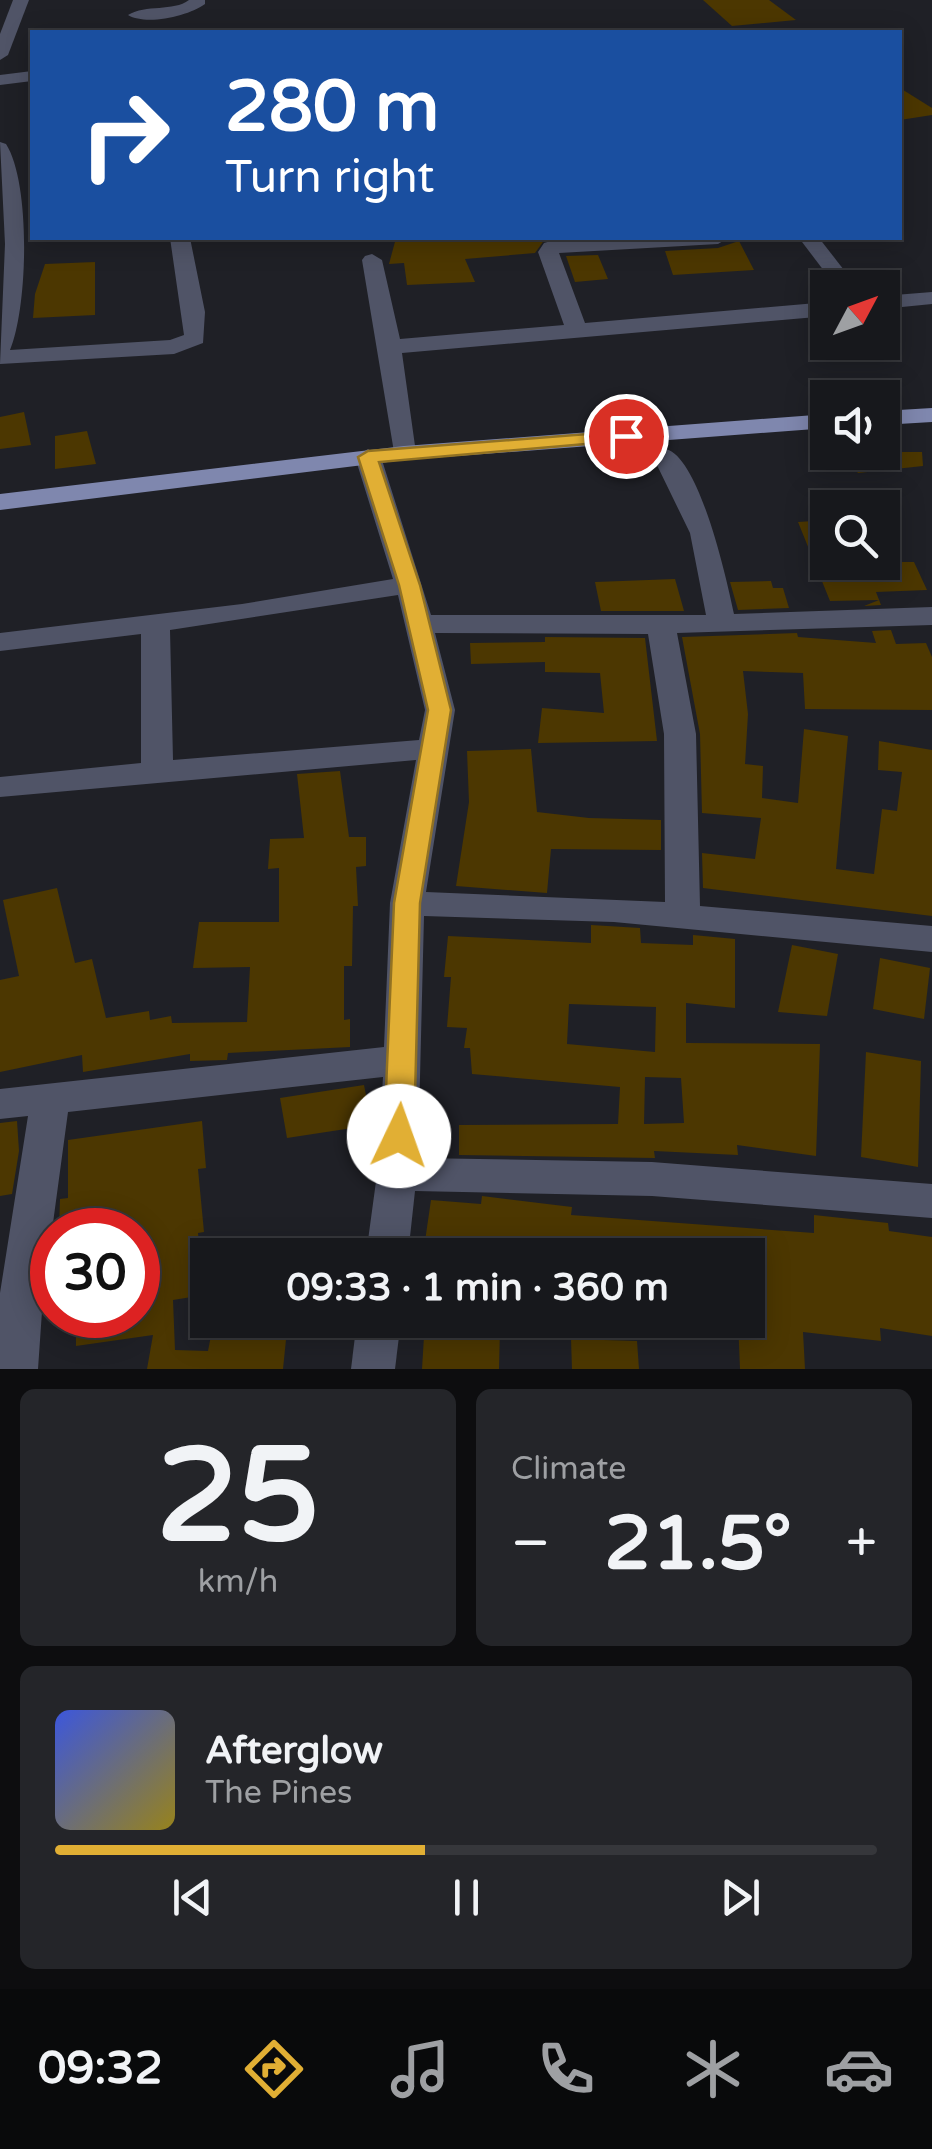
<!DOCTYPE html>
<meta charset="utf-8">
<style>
body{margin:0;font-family:"Varela Round",sans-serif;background:#242529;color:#f1f3f6;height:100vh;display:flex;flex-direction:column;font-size:38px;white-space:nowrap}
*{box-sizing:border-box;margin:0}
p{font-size:32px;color:#9ea0a3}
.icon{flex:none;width:55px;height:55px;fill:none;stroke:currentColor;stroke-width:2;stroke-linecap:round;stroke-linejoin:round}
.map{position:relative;height:1369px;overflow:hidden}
.sheet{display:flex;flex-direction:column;gap:20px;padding:20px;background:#0d0d0f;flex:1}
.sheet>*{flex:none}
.banner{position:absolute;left:30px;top:30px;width:872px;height:210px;border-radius:0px;box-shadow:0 5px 25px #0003,0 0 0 2px #36373b;background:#1a4fa0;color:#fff;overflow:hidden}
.needle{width:65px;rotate:49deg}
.tools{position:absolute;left:810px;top:270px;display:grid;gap:20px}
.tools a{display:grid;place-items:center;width:90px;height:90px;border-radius:0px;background:#17181c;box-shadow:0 5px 25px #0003,0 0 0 2px #36373b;font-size:50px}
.speed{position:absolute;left:30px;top:1208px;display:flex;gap:20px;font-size:50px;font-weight:700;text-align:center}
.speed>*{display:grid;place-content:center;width:130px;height:130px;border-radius:50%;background:#17181c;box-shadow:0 5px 25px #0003,0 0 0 2px #36373b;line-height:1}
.speed .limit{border:15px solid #d22;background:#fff;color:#111}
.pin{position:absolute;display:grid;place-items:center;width:85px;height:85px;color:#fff;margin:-42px;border:5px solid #fff;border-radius:50%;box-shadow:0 2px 10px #0007}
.me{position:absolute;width:110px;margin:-55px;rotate:3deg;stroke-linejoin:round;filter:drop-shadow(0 0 8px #0008)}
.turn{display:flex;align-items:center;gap:35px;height:210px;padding:0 30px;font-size:45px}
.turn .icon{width:130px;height:130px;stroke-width:2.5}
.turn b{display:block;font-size:70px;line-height:85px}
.big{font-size:75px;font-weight:700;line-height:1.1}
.sheet .card{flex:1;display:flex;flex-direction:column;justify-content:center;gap:15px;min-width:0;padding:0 35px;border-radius:15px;background:#242529}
.sheet .dial{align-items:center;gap:0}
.dial b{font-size:130px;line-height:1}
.song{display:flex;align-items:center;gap:30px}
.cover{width:120px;height:120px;border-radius:15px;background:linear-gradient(135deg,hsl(230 70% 55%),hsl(50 70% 35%))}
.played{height:10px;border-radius:5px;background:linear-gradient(90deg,#e1af34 45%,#36373b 45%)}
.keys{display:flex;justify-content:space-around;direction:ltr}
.heat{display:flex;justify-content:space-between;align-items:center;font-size:55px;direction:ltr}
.sheet .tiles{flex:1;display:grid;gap:20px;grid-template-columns:1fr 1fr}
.card:last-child{grid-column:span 2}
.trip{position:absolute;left:190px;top:1238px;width:575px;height:100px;border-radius:0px;background:#17181c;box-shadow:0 5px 25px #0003,0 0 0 2px #36373b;font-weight:700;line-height:100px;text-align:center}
.tabs{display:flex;height:160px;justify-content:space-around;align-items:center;background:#090a0b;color:#9ea0a3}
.tabs .icon{width:70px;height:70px}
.tabs .current{color:#e1af34}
.tabs b{font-size:45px;color:#f1f3f6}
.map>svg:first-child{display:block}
.building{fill:#4c3701;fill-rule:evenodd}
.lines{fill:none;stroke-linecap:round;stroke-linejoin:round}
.minor{fill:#505467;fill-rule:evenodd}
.major{fill:#7f87ae;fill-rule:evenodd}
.route{fill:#e1af34;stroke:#927222;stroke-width:2.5}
</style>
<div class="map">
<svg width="932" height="1369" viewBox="0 0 932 1369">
<rect width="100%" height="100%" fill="#1f2026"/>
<g class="building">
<polygon points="703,0 769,0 796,20 732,26"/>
<polygon points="900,88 932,108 932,115 900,120"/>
<polygon points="396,238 461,240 545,239 535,253 465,259 475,282 407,285 404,263 389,264"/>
<polygon points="739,241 754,270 673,275 665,251 718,248"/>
<polygon points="598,255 608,279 575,282 566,256"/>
<polygon points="95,262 95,315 33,318 35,294 45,264"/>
<polygon points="24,412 31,445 0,449 0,417"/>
<polygon points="87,431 96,464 55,469 55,436"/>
<polygon points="863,452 922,452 923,466 858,473 844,455"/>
<polygon points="828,520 828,562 914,562 927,590 876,592 881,605 864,606 879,600 830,601 798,522"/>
<polygon points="675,579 684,611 601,611 595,582"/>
<polygon points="771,581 773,588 783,588 789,608 738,610 730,582"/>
<polygon points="891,630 896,644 926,643 932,657 932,710 805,709 803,673 743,671 748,714 745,764 763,766 762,798 798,803 804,729 848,736 836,869 874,874 882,809 897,811 902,772 878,770 879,741 932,750 932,916 703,888 702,853 755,859 761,818 702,813 700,734 682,637 797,633 798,637 876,643 872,631"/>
<polygon points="545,637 645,638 657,741 538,743 542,708 604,713 600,673 545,672 545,662 471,664 470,643 545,642"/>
<polygon points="531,749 537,812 589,818 661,820 661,850 551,849 547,893 456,886 469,802 467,751"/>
<polygon points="340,771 349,837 366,837 366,866 356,867 358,906 353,906 352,966 344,966 344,1020 350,1019 350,1047 228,1053 227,1060 190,1061 190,1054 83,1072 82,1055 0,1072 0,980 19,976 3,900 57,888 75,963 92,959 106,1018 149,1011 150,1020 171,1016 172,1023 247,1022 250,967 193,968 199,922 279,922 279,868 268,869 270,839 304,838 297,774"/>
<path d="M 591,925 L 640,928 L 641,943 L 693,945 L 693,935 L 735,939 L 735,1008 L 686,1003 L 686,1043 L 820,1044 L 816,1156 L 737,1145 L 738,1155 L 654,1151 L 655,1158 L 459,1155 L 459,1125 L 618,1124 L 620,1087 L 472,1074 L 470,1048 L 464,1048 L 467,1028 L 447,1027 L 451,977 L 444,977 L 448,936 L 591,943 ZM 569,1004 L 656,1007 L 655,1052 L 567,1044 ZM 645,1077 L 681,1078 L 684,1123 L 644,1124 Z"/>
<polygon points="792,945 838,954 827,1016 778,1012"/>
<polygon points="880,958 930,968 924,1019 873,1009"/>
<polygon points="866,1052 921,1061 918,1167 861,1157"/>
<polygon points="364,1085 372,1125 287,1138 280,1098"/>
<polygon points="17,1121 19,1151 12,1194 0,1196 0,1123"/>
<polygon points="202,1121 206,1168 198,1169 204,1232 198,1233 204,1295 173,1300 175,1350 208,1351 214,1320 288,1320 283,1369 147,1369 153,1335 76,1346 76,1315 138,1315 138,1230 59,1230 60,1199 68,1198 68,1140"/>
<polygon points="482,1196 572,1207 571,1215 814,1233 814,1215 888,1223 889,1231 932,1237 932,1336 880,1328 881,1341 803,1332 805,1369 740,1369 738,1320 748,1320 748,1255 423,1255 431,1200 481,1204"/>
<polygon points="425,1320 459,1320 458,1328 500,1329 499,1369 422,1369"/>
<polygon points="571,1339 637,1341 639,1369 572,1369"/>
</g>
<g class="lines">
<g class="minor">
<polygon points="13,0 29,0 8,55 0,60 0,34"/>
<path d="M 189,0 L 205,0 L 205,4 C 189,16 146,26 128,15 C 146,4 173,12 189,0 Z"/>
<polygon points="32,71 32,81 0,85 0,75"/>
<path d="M 0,142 L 6,144 C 31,183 28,307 10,350 L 170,340 L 184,335 L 170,238 L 190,238 L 205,312 L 203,343 L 174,354 L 0,364 L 5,244 Z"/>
<polygon points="613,238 728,238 718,244 559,253 585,323 828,302 828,316 402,353 416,453 413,458 395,458 362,260 365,256 372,254 382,260 400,339 564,325 538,252 544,243 551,241"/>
<polygon points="799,238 819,238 858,288 837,288"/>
<polygon points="932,292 932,304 882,309 882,296"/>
<path d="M 368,449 L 381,457 L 431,615 L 706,615 L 690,533 L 653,457 L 666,449 C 700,458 727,581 734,614 L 932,607 L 932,625 L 677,633 L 696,734 L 700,906 L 932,926 L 932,952 L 614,922 L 424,916 L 418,1158 L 652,1162 L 932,1184 L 932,1218 L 652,1196 L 415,1191 L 408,1255 L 366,1255 L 377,1174 L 383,1077 L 68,1112 L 43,1297 L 38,1369 L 0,1369 L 0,1293 L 28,1116 L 0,1119 L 0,1089 L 384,1047 L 390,903 L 416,760 L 0,797 L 0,777 L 141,763 L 141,634 L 0,651 L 0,633 L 242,604 L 393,579 L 355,457 ZM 398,595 L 425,710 L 419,740 L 173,760 L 170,630 ZM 435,633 L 648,634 L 664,734 L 665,902 L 426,892 L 455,710 Z"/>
<polygon points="357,1320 401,1320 395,1369 351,1369"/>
</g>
<g class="major">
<polygon points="932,408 932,422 882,425 882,411"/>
<polygon points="828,414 828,428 404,460 0,510 0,494 404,446"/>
</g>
</g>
<polygon class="route" points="626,431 635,436 632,440 379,462 420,585 451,710 420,903 414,1136 410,1144 399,1148 389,1144 384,1136 394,903 428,710 399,585 358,457 368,451"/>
</svg>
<div class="tools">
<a><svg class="needle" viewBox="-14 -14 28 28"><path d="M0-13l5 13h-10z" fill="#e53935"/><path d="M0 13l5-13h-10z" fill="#9ea0a3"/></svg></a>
<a><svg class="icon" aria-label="sound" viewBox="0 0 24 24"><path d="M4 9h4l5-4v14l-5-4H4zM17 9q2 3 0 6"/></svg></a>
<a><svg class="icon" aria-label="search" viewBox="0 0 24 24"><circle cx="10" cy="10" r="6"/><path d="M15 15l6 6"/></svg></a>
</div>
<div class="speed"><div class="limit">30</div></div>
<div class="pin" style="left:626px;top:436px;background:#d93025"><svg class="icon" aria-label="arrive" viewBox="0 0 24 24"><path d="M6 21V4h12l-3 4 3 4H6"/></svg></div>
<svg class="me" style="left:399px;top:1136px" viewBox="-20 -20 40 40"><circle r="19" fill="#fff"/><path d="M0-13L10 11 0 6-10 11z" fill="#e1af34"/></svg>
<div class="trip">09:33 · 1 min · 360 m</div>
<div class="banner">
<div class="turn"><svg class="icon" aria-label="right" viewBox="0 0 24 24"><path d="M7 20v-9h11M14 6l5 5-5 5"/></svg><div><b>280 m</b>Turn right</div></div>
</div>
</div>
<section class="sheet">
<div class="tiles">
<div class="card dial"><b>25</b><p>km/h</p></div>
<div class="card"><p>Climate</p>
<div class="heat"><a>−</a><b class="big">21.5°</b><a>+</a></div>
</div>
<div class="card">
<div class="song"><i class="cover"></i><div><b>Afterglow</b><p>The Pines</p></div></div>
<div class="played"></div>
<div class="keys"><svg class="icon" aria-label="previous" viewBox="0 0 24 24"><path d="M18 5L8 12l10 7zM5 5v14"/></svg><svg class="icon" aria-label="pause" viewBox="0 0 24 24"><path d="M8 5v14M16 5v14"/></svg><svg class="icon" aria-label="next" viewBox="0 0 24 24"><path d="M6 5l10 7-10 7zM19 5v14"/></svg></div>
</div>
</div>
</section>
<nav class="tabs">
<b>09:32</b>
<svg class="icon current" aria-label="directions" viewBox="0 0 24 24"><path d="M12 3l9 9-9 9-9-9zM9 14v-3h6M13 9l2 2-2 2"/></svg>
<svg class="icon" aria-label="music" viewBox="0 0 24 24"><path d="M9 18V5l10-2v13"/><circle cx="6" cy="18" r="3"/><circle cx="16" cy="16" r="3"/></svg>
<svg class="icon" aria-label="phone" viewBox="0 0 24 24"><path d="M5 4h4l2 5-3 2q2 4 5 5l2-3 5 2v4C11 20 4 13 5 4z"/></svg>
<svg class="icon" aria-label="climate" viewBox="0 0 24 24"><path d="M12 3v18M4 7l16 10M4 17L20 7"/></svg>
<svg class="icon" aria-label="car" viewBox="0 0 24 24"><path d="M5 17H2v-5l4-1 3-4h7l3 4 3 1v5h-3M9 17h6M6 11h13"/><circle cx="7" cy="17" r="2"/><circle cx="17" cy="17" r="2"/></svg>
</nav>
